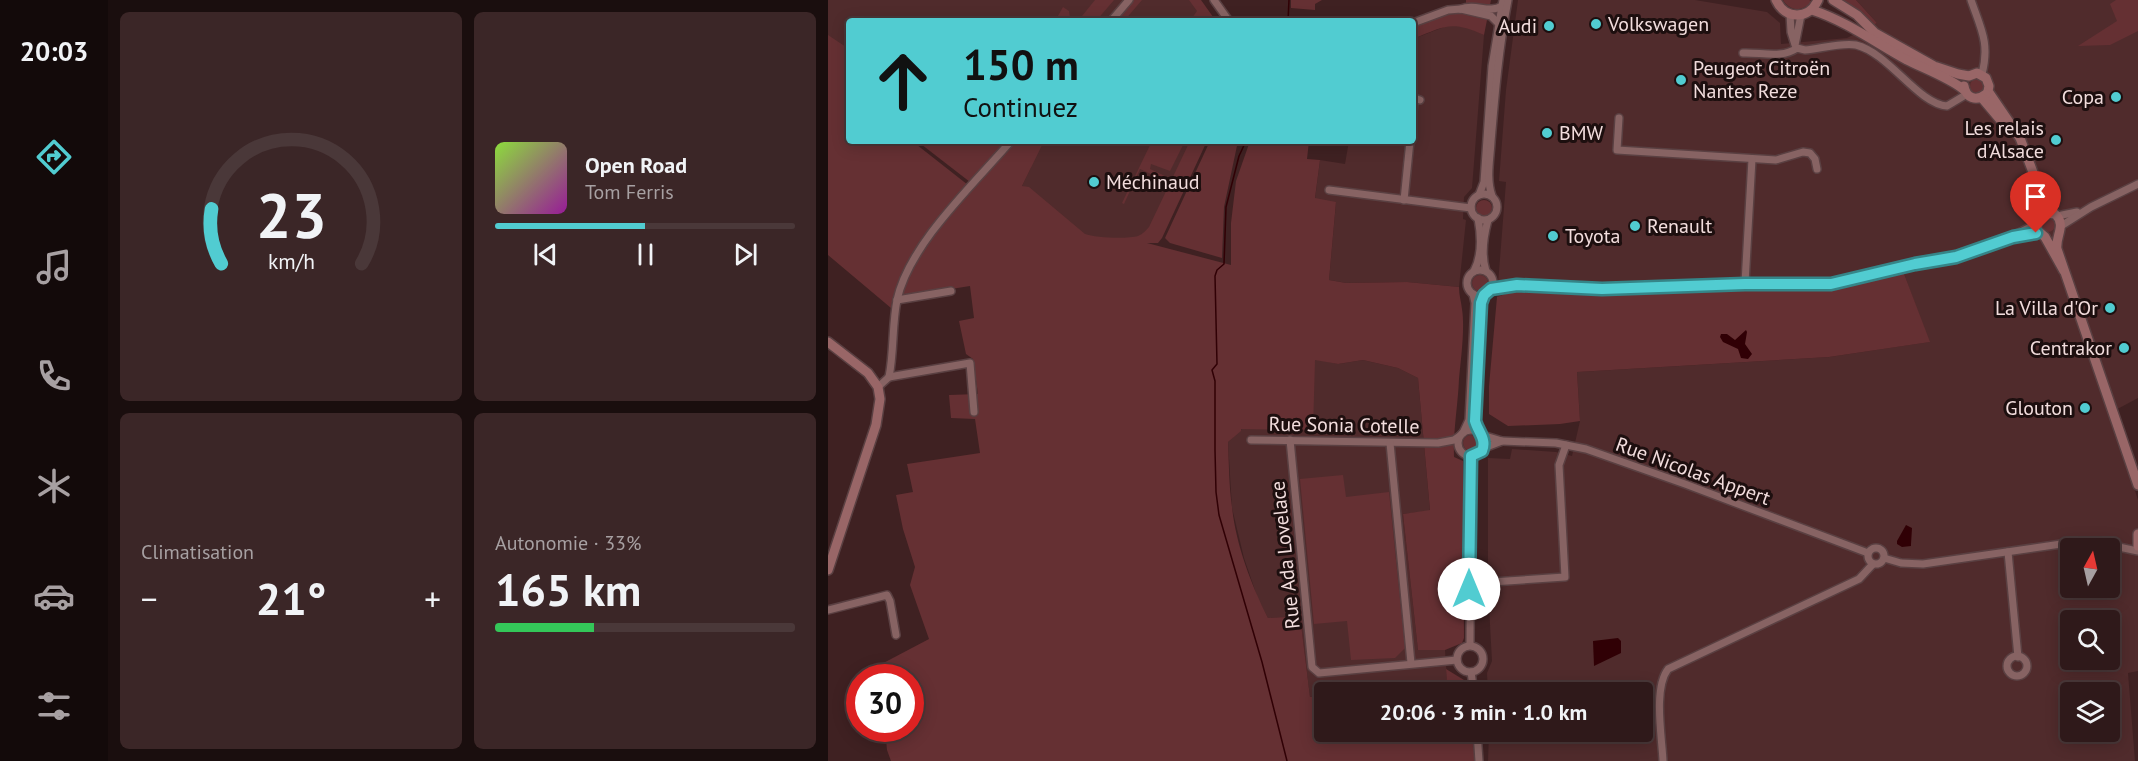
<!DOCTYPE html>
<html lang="fr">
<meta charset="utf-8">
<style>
body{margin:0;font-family:"PT Sans",sans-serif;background:#3b2627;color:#f1f3f6;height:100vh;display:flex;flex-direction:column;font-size:22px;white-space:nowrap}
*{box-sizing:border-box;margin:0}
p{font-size:20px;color:#a7a0a2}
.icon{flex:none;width:33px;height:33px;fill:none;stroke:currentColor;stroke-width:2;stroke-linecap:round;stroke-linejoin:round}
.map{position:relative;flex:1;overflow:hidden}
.details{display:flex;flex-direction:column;gap:12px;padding:12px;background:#1a0e0e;width:720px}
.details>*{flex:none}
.top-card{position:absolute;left:18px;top:18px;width:570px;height:126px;border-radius:6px;box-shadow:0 3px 15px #0003,0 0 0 2px #4a3839;background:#51ccd1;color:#111;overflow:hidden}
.needle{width:39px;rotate:8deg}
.tools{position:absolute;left:1232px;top:538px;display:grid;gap:12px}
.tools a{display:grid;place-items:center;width:60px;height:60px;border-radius:6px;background:#2f191a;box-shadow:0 3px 15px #0003,0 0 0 2px #4a3839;font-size:30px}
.speed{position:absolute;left:18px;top:664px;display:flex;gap:12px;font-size:30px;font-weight:700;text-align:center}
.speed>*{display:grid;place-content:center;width:78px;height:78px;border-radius:50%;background:#2f191a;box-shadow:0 3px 15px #0003,0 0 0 2px #4a3839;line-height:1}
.speed .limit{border:9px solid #d22;background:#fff;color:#111}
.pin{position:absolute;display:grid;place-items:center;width:51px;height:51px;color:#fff;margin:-62px -26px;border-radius:50% 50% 50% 0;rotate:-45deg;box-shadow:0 0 6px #0007}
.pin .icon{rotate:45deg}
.me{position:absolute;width:66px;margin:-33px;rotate:0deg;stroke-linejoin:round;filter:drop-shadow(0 0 4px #0008)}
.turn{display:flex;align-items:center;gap:21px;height:126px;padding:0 18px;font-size:27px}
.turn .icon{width:78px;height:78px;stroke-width:2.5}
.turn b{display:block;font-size:42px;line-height:51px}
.big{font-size:45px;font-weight:700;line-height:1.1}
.details .card{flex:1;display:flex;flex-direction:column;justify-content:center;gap:9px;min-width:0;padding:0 21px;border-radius:9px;background:#3b2627}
.details .dial{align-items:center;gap:0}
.dial svg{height:156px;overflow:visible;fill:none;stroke:#4a3839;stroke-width:7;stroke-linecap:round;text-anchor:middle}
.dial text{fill:#f1f3f6;stroke:none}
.song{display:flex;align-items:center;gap:18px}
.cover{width:72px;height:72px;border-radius:9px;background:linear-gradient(135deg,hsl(90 70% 55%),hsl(300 70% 35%))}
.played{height:6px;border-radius:3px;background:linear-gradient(90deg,#51ccd1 50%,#4a3839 50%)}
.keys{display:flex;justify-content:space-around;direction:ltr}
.heat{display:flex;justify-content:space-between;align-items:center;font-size:33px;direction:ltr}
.charge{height:9px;border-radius:4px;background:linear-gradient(90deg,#34c759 33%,#4a3839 0)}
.details .tiles{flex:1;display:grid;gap:12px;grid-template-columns:repeat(2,1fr)}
.trip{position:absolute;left:486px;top:682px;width:339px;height:60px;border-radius:6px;background:#2f191a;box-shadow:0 3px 15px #0003,0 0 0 2px #4a3839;font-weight:700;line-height:60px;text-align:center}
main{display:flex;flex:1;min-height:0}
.tab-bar{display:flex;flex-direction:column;width:108px;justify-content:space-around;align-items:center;background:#130a0a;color:#a7a0a2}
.tab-bar .icon{width:42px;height:42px}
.tab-bar .active{color:#51ccd1}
.tab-bar b{font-size:27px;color:#f1f3f6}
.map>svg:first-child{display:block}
.built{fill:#502b2c;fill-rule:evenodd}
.green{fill:#653033}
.water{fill:#300005}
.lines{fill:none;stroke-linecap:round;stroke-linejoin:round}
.stream{stroke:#300005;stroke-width:1.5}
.street-casing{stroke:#5a4042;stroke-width:10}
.secondary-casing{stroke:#5a4042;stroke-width:12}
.street{stroke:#876363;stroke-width:7}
.secondary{stroke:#996667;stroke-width:9}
.route-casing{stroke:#358588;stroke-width:15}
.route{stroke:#51ccd1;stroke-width:10}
.poi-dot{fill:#51ccd1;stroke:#1d0f0f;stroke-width:2}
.labels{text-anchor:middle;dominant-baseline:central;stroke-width:6;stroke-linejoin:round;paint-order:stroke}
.poi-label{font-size:20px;fill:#f2dddd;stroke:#1d0f0f;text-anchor:start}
.street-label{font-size:20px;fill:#f2dddd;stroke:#1d0f0f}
</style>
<main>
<nav class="tab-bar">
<b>20:03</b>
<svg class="icon active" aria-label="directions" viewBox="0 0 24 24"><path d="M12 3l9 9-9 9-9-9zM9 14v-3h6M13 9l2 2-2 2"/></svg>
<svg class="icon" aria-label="music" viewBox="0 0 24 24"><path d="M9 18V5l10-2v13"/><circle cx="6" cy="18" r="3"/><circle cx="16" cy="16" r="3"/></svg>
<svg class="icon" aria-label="phone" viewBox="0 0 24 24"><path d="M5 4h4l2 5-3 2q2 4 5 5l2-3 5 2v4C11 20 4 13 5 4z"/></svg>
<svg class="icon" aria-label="climate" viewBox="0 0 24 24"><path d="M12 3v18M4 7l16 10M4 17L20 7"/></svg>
<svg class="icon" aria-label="car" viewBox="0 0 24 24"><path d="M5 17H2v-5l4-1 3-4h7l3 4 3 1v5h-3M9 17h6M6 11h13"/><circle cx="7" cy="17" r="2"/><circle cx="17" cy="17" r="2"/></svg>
<svg class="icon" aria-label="filters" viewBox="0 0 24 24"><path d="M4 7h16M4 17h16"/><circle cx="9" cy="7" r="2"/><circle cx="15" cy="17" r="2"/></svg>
</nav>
<section class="details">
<div class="tiles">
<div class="card dial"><svg viewBox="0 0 100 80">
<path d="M14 69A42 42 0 1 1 86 69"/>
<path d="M14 69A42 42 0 0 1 9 41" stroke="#51ccd1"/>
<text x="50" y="56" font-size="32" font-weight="700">23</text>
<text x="50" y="72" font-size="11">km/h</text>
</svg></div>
<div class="card">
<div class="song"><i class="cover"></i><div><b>Open Road</b><p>Tom Ferris</p></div></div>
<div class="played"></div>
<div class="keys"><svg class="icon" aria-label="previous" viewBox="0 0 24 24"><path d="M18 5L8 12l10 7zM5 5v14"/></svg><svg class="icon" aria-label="pause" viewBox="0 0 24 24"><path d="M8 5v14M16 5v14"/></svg><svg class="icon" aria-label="next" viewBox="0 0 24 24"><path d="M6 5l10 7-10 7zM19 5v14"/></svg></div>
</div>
<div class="card"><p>Climatisation</p>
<div class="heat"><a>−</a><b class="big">21°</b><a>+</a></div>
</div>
<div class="card"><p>Autonomie · 33%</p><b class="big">165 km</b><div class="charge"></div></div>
</div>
</section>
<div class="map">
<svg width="1310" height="761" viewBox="0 0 1310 761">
<rect width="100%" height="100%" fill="#3f2122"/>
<g class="built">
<polygon points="0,0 365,0 380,21 21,21 21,91 0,76"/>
<path d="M 690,0 L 867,0 L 939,12 L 952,23 L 953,44 L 1019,38 L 1049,23 L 1028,0 L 1310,0 L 1310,398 L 1282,413 L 1310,500 L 1310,671 L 1300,673 L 1307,761 L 660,761 L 661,732 L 814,732 L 814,693 L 660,693 L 659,673 L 664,661 L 660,588 L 660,458 L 682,459 L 684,449 L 728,452 L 744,456 L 752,421 L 749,372 L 1001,357 L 1101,342 L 1075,271 L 1001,287 L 929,286 L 906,290 L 683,292 L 669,297 L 678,182 L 671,181 L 678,90 ZM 1242,549 L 1281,549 L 1281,588 L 1242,588 ZM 1242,621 L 1281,621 L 1281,660 L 1242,660 ZM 1242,693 L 1281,693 L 1281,732 L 1242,732 Z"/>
<polygon points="621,25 639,27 656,35 644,188 636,197 635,219 638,220 631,287 579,282 518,283 501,280 508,203 487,199 492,160 517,164 521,141 585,141 585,39"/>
<polygon points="157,141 363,141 317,243 262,240 194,186 203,167"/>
<polygon points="487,359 510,364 535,360 570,368 590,378 602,511 575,514 590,650 617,650 620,693 522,693 521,680 501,683 501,693 496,693 496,695 482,697 472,617 440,618 430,599 416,558 404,508 400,442"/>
<polygon points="526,732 622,732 623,739 533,744 527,743"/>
</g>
<g class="green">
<polygon points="267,0 286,0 268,21 250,21"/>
<polygon points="305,0 314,0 296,21 286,21"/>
<polygon points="361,0 373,0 388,21 366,21 364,18 369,11"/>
<polygon points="463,0 494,0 487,4 487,10 463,8"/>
<path d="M 638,0 L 663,0 L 656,35 C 623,20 617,26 585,39 L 585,28 L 615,15 L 638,13 Z"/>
<path d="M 955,0 L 981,0 L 984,1 C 975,12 962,12 955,0 Z"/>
<polygon points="1014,0 1028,0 1049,23 1043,26 1030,10"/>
<polygon points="1288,0 1310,0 1310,31 1282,45 1250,46 1289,21 1282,4"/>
<polygon points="235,7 241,11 242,18 240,21 227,21"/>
<path d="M 0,35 L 21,49 L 21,141 L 84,141 L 140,185 C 107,222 71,258 63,308 L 0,255 Z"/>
<circle cx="1149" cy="86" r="7"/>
<polygon points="89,141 180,141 142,182"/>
<path d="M 185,141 L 216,141 L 194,186 L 201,187 L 257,234 C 267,238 300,239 310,236 C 315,234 318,230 321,227 L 362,141 L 379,141 L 334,238 L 330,243 L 319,243 L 403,265 L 403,223 L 408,181 L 422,141 L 481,141 L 479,159 L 492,160 L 487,198 L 508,202 L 501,280 L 518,283 L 579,282 L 631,287 C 631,295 633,301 634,309 C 637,328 633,359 631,379 C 630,405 625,430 626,457 L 635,461 L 636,638 L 634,643 L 617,650 L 590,650 L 575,514 L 602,510 L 590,378 L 570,368 L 535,360 L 510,364 L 487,360 L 485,430 L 413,429 L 413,431 L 400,442 C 401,464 401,486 404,507 C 408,545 423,584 440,618 L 472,616 L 482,697 L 496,695 L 496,732 L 526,732 L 527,743 L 533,744 L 622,739 L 622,732 L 645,732 L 647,761 L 63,761 L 59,750 L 57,729 L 82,729 L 82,678 L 44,678 L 44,669 L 101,639 L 82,585 L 87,567 L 75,529 L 68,495 L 85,492 L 79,464 L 152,453 L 147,419 L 123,418 L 121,395 L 150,394 L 145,359 L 138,354 L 131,321 L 146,318 L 142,286 L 73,297 C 90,237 146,187 185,141 Z"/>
<polygon points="324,141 357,141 342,171 323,164 322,169 337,176 338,181 312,169 296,204 294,203"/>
<polygon points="382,141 410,141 396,207 394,258 342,243 337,238"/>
<circle cx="656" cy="208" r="8"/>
<circle cx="1220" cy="225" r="7"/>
<polygon points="1075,271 1102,342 1001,357 749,372 752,421 732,424 680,426 661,414 661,386 669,297 683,292 906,290 929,286 1001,287"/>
<circle cx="652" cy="283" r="8"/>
<circle cx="643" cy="443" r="8"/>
<polygon points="515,475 518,497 561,492 577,648 567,658 523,660 519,621 486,624 472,479"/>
<polygon points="618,669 636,680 641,693 620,693"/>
<polygon points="521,680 522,693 501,693 501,683"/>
</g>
<g class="water">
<polygon points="918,330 919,332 917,344 924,354 920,359 913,358 910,349 895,342 892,337 893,334 899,334 907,340"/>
<polygon points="1078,525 1084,528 1083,544 1083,546 1074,547 1069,544 1069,541"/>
<polygon points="790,638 793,641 793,653 766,666 765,641"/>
</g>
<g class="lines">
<g class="stream">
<polyline points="460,21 461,0"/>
<polyline points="418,141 411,156 398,207 396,264 389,270 387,276 389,364 384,370 387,381 387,450 388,492 391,515 434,662 459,761"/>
</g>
<defs>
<g id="street">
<polyline points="386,0 401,21"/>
<path d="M 1143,0 C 1153,29 1162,43 1154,74"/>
<path d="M 633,9 C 647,3 661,14 674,6"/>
<polyline points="962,14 963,32 967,45 973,15"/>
<polyline points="283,21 301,0"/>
<polyline points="585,23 620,10 633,9 663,16 671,24"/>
<path d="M 915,53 C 932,52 954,59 969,48 L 977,50 C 991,49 1015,42 1028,45 C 1061,53 1090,104 1119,106 L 1139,94"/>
<polyline points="585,112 586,98 592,100"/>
<polyline points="791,118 789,150 948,160 975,152 982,153 987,159 989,169"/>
<polyline points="501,190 643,208"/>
<circle cx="656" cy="207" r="13"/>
<polyline points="651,195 656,182 664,66 675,0"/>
<path d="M 664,196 C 658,179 662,160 663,142 C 667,94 671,47 680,0"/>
<polyline points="576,200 582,141"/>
<polyline points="1229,216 1249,212"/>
<polyline points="1233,226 1263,207 1310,184"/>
<polyline points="1189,234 1208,224"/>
<circle cx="652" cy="283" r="13"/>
<path d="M 646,271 C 654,256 653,234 650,218"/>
<path d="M 658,271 C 653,256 656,235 660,220"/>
<polyline points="917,283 924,159"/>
<polyline points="663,289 689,285 774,289 917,283 1003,284 1087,264 1128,257 1185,237 1211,233"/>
<polyline points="69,300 123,291"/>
<polyline points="61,377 142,363 146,412"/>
<path d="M 50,387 L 61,377 C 66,352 64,325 69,300 C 81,244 146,184 183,141"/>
<circle cx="643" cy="443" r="13"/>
<polyline points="650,432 647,421 653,303 656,295"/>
<polyline points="635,433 641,420 647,303 645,294"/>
<polyline points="654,435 674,441 656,448"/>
<polyline points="423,440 610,443 626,440 632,436"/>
<polyline points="462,440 484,667 491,673 629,660"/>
<polyline points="674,441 728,443 758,449 857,484 1040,553"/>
<polyline points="562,443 583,663"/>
<circle cx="1048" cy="556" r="8"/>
<polyline points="1180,552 1190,657"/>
<polyline points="1056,558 1073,563 1095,564 1240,543 1286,546 1310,551"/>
<polyline points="664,582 737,577 731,465 738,445"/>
<polyline points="0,610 59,595 62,601 68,635"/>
<polyline points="642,645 643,456"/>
<circle cx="642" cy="659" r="13"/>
<circle cx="1189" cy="666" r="10"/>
<polyline points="643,672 646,693"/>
<polyline points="649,732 651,761"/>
<path d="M 835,761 C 834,737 825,689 840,669 L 1031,579 L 1045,564"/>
</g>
<g id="secondary">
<path d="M 948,0 C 957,20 981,20 990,0"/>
<polyline points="1005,0 1029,15 1047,33 1106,66 1130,74 1141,76 1149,73 1158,78 1161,86 1160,91 1192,138 1220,212"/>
<path d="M 984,10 C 1018,21 1048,43 1079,60 C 1095,68 1124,79 1136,90"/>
<path d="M 1136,86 C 1138,98 1148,102 1158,94"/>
<polyline points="1154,98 1175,123"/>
<path d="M 1236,271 L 1217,237 L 1209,230 L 1209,220 L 1216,213 L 1227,214 C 1239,225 1227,236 1229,249 L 1310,485"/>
<polyline points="0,342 40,373 50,387 52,399 48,425 0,570"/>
<polyline points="1310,534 1310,546"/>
</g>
</defs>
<use href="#street" class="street-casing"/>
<use href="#secondary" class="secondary-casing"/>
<use href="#street" class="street"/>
<use href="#secondary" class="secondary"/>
</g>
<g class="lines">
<defs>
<path id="route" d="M 641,589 L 643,456 L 654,451 C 659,439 650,432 647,421 L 653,303 L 656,295 L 663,289 L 689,285 L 774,289 L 917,284 L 1003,284 L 1087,264 L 1128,257 L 1185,237 L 1208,233"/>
</defs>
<use href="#route" class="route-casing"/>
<use href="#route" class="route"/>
</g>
<g class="poi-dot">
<circle cx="768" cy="24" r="6"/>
<circle cx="721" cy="26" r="6"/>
<circle cx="853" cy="80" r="6"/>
<circle cx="1288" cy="97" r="6"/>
<circle cx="719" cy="133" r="6"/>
<circle cx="1228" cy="140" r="6"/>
<circle cx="266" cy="182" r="6"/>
<circle cx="807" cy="226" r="6"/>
<circle cx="725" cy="236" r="6"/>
<circle cx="1282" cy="308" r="6"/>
<circle cx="1296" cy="348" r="6"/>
<circle cx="1257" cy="408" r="6"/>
</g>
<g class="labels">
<g class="poi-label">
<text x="780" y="24">Volkswagen</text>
<text x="709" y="26" text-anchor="end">Audi</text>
<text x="865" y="68">Peugeot Citroën<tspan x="865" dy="23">Nantes Reze</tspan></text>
<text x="1276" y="97" text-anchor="end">Copa</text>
<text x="1216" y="128" text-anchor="end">Les relais<tspan x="1216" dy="23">d'Alsace</tspan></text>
<text x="731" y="133">BMW</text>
<text x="278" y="182">Méchinaud</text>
<text x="819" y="226">Renault</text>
<text x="737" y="236">Toyota</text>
<text x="1270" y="308" text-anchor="end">La Villa d'Or</text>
<text x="1284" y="348" text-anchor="end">Centrakor</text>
<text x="1245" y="408" text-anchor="end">Glouton</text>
</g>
<g class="street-label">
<text transform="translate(516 425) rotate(1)">Rue Sonia Cotelle</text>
<text transform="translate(865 471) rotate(20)">Rue Nicolas Appert</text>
<text transform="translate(457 555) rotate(-96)">Rue Ada Lovelace</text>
</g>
</g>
</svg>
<div class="tools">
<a><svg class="needle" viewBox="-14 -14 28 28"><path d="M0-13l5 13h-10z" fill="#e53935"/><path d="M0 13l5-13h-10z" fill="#a7a0a2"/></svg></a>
<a><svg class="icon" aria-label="search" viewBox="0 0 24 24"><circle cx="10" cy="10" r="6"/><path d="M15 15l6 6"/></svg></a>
<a><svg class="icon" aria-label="layers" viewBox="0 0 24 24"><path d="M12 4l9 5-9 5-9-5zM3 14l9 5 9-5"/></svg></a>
</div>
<div class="speed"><div class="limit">30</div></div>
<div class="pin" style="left:1208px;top:233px;background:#d93025"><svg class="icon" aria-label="arrive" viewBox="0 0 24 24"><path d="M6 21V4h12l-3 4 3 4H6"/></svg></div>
<svg class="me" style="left:641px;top:589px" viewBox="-20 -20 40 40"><circle r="19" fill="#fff"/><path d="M0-13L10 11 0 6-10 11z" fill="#51ccd1"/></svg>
<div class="trip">20:06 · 3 min · 1.0 km</div>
<div class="top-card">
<div class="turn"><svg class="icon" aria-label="ahead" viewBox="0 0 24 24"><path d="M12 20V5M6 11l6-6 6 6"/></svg><div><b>150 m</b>Continuez</div></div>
</div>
</div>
</main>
